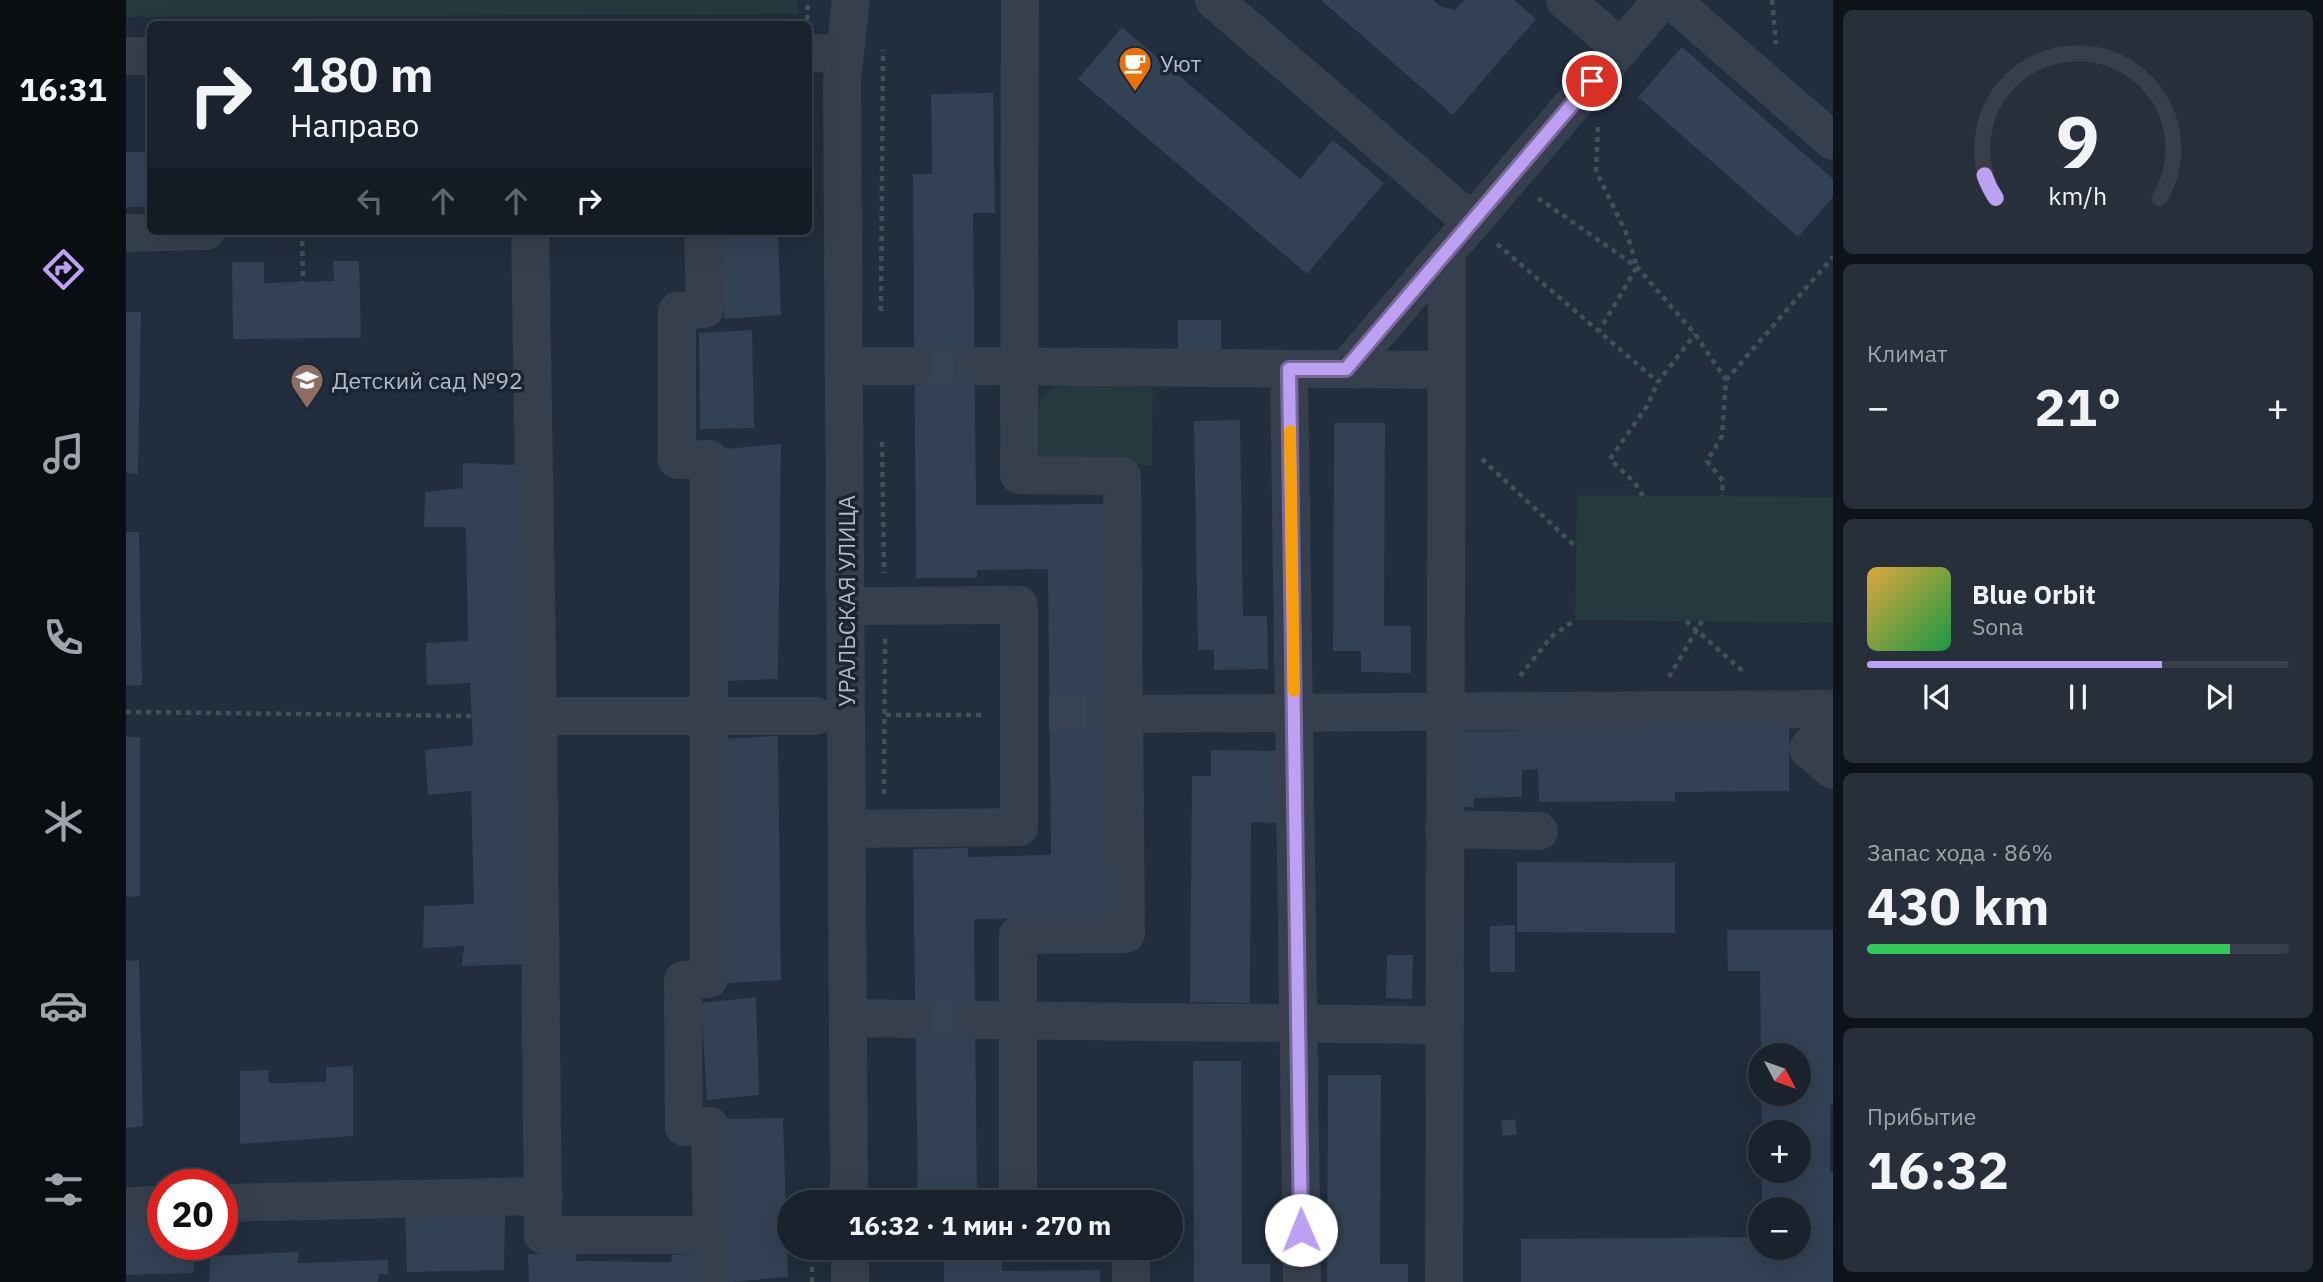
<!DOCTYPE html>
<html lang="ru">
<meta charset="utf-8">
<style>
body{margin:0;font-family:"IBM Plex Sans",sans-serif;background:#272f3a;color:#f1f3f6;height:100vh;display:flex;flex-direction:column;font-size:26px;white-space:nowrap}
*{box-sizing:border-box;margin:0}
p{font-size:23px;color:#9fa4aa}
.icon{flex:none;width:38px;height:38px;fill:none;stroke:currentColor;stroke-width:2;stroke-linecap:round;stroke-linejoin:round}
.map{position:relative;flex:1;overflow:hidden}
.details{display:flex;flex-direction:column;gap:10px;padding:10px;background:#0e1319;width:490px}
.details>*{flex:none}
.banner{position:absolute;left:21px;top:21px;width:665px;height:214px;border-radius:10px;box-shadow:0 7px 28px #0002,0 0 0 2px #383f4a;background:#1a222e;color:#f1f3f6;overflow:hidden}
.needle{width:46px;rotate:131deg}
.tools{position:absolute;left:1622px;top:1043px;display:grid;gap:14px}
.tools a{display:grid;place-items:center;width:63px;height:63px;border-radius:50%;background:#1a222e;box-shadow:0 7px 28px #0002,0 0 0 2px #383f4a;font-size:35px}
.speed{position:absolute;left:21px;top:1169px;display:flex;gap:14px;font-size:35px;font-weight:700;text-align:center}
.speed>*{display:grid;place-content:center;width:91px;height:91px;border-radius:50%;background:#1a222e;box-shadow:0 7px 28px #0002,0 0 0 2px #383f4a;line-height:1}
.speed .limit{border:10px solid #d22;background:#fff;color:#111}
.pin{position:absolute;display:grid;place-items:center;width:60px;height:60px;color:#fff;margin:-30px;border:4px solid #fff;border-radius:50%;box-shadow:0 2px 7px #0007}
.me{position:absolute;width:77px;margin:-38px;rotate:359deg;stroke-linejoin:round;filter:drop-shadow(0 0 5px #0008)}
.turn{display:flex;align-items:center;gap:24px;height:147px;padding:0 28px;font-size:32px}
.turn .icon{width:91px;height:91px;stroke-width:2.5}
.turn b{display:block;font-size:49px;line-height:60px}
.lanes{display:flex;align-items:center;height:66px;padding:0 28px;background:#0003;justify-content:center;gap:35px;direction:ltr}
.lanes .off{opacity:.35}
.big{font-size:52px;font-weight:700;line-height:1.1}
.details .widget{flex:1;display:flex;flex-direction:column;justify-content:center;gap:10px;min-width:0;padding:0 24px;border-radius:10px;background:#272f3a}
.details .dial{align-items:center;gap:0}
.dial svg{height:182px;overflow:visible;fill:none;stroke:#383f4a;stroke-width:7;stroke-linecap:round;text-anchor:middle}
.dial text{fill:#f1f3f6;stroke:none}
.song{display:flex;align-items:center;gap:21px}
.cover{width:84px;height:84px;border-radius:10px;background:linear-gradient(135deg,hsl(40 70% 55%),hsl(140 70% 35%))}
.played{height:7px;border-radius:4px;background:linear-gradient(90deg,#bca0f2 70%,#383f4a 70%)}
.keys{display:flex;justify-content:space-around;direction:ltr}
.heat{display:flex;justify-content:space-between;align-items:center;font-size:38px;direction:ltr}
.charge{height:10px;border-radius:5px;background:linear-gradient(90deg,#34c759 86%,#383f4a 0)}
.trip{position:absolute;left:651px;top:1190px;width:406px;height:70px;border-radius:35px;background:#1a222e;box-shadow:0 7px 28px #0002,0 0 0 2px #383f4a;font-weight:700;line-height:70px;text-align:center}
main{display:flex;flex:1;min-height:0}
.tab-bar{display:flex;flex-direction:column;width:126px;justify-content:space-around;align-items:center;background:#0a0e12;color:#9fa4aa}
.tab-bar .icon{width:49px;height:49px}
.tab-bar .current{color:#bca0f2}
.tab-bar b{font-size:32px;color:#f1f3f6}
.map>svg:first-child{display:block}
.green{fill:#243a3e}
.building{fill:#334154}
.lines{fill:none;stroke-linecap:round;stroke-linejoin:round}
.minor-tunnel{stroke:#374252;stroke-width:38;stroke-dasharray:38 19;stroke-linecap:butt}
.path{stroke:#3d5456;stroke-width:4.5;stroke-dasharray:5 5;stroke-linecap:butt}
.minor{stroke:#363f4d;stroke-width:38}
.route-casing{stroke:#7a689d;stroke-width:18}
.route{stroke:#bca0f2;stroke-width:12}
.slow{stroke:#f59e0b;stroke-width:12}
.labels{text-anchor:middle;dominant-baseline:central;stroke-width:7;stroke-linejoin:round;paint-order:stroke}
.poi-label{font-size:23px;fill:#b1bac9;stroke:#1b2432;text-anchor:start}
.street-label{font-size:23px;fill:#b1bac9;stroke:#1b2432}
</style>
<main>
<nav class="tab-bar">
<b>16:31</b>
<svg class="icon current" aria-label="directions" viewBox="0 0 24 24"><path d="M12 3l9 9-9 9-9-9zM9 14v-3h6M13 9l2 2-2 2"/></svg>
<svg class="icon" aria-label="music" viewBox="0 0 24 24"><path d="M9 18V5l10-2v13"/><circle cx="6" cy="18" r="3"/><circle cx="16" cy="16" r="3"/></svg>
<svg class="icon" aria-label="phone" viewBox="0 0 24 24"><path d="M5 4h4l2 5-3 2q2 4 5 5l2-3 5 2v4C11 20 4 13 5 4z"/></svg>
<svg class="icon" aria-label="climate" viewBox="0 0 24 24"><path d="M12 3v18M4 7l16 10M4 17L20 7"/></svg>
<svg class="icon" aria-label="car" viewBox="0 0 24 24"><path d="M5 17H2v-5l4-1 3-4h7l3 4 3 1v5h-3M9 17h6M6 11h13"/><circle cx="7" cy="17" r="2"/><circle cx="17" cy="17" r="2"/></svg>
<svg class="icon" aria-label="filters" viewBox="0 0 24 24"><path d="M4 7h16M4 17h16"/><circle cx="9" cy="7" r="2"/><circle cx="15" cy="17" r="2"/></svg>
</nav>
<div class="map">
<svg width="1707" height="1282" viewBox="0 0 1707 1282">
<rect width="100%" height="100%" fill="#222d3d"/>
<g class="green">
<polygon points="0,0 672,0 673,14 0,17"/>
<path d="M 937,381 L 1027,382 L 1026,465 L 941,466 C 924,464 915,458 905,445 C 910,413 907,399 937,381 Z"/>
<polygon points="1451,495 1707,497 1707,623 1449,620"/>
</g>
<g class="building">
<polygon points="1195,0 1307,0 1316,7 1329,10 1338,0 1388,0 1410,19 1327,115"/>
<polygon points="996,27 1174,179 1207,140 1258,183 1181,274 952,79"/>
<polygon points="1556,47 1707,179 1707,197 1672,237 1512,97"/>
<polygon points="867,93 869,213 847,213 850,505 982,504 986,917 848,919 851,1202 792,1202 787,849 842,848 842,857 925,855 922,569 851,570 851,578 790,578 787,174 806,174 805,94"/>
<rect x="0" y="152" width="24" height="55"/>
<polygon points="596,231 652,231 655,315 598,319"/>
<polygon points="207,261 233,261 235,338 107,339 106,262 138,262 138,283 208,281"/>
<polygon points="0,312 15,312 12,474 0,473"/>
<rect x="1052" y="320" width="43" height="30"/>
<polygon points="626,330 628,428 574,429 573,333"/>
<polygon points="1114,420 1117,616 1141,616 1142,669 1088,670 1088,650 1072,650 1068,421"/>
<polygon points="1208,423 1259,423 1258,626 1285,626 1285,673 1235,672 1235,651 1207,651"/>
<polygon points="655,444 652,679 599,681 598,449"/>
<polygon points="337,463 393,465 397,964 336,966 338,946 297,948 298,906 348,904 345,791 302,795 299,750 347,745 344,683 301,685 300,643 342,641 340,527 298,527 299,492 337,488"/>
<polygon points="0,532 13,532 16,685 0,686"/>
<polygon points="1663,727 1663,791 1549,792 1549,801 1413,802 1412,769 1396,770 1396,797 1348,798 1348,807 1329,807 1329,731"/>
<polygon points="652,736 655,980 600,983 593,739"/>
<polygon points="0,737 14,737 14,896 0,897"/>
<polygon points="1085,750 1156,751 1156,823 1125,822 1124,1003 1064,1002 1066,776 1085,776"/>
<polygon points="1391,862 1549,863 1549,933 1391,932"/>
<polygon points="1389,925 1389,972 1364,972 1364,926"/>
<polygon points="1601,930 1707,930 1707,1105 1704,1105 1704,1172 1707,1172 1707,1282 1395,1282 1395,1239 1634,1237 1634,1248 1673,1248 1673,1209 1636,1209 1636,1171 1673,1171 1673,1132 1636,1132 1635,1094 1673,1094 1673,1055 1635,1055 1634,971 1602,971"/>
<polygon points="1261,955 1287,955 1286,999 1260,998"/>
<polygon points="13,960 17,1126 0,1128 0,961"/>
<polygon points="630,997 633,1095 581,1100 575,1003"/>
<polygon points="1067,1061 1115,1061 1116,1264 1144,1264 1144,1282 1068,1282"/>
<polygon points="227,1066 227,1136 114,1144 114,1071 142,1070 143,1083 200,1082 200,1067"/>
<polygon points="1202,1075 1255,1075 1254,1264 1282,1264 1282,1282 1201,1282"/>
<polygon points="657,1118 662,1277 604,1282 600,1119"/>
<polygon points="1389,1119 1391,1134 1377,1136 1375,1121"/>
<polygon points="379,1214 378,1270 281,1272 279,1215"/>
<polygon points="0,1218 37,1218 37,1244 67,1244 68,1273 0,1275"/>
<polygon points="818,1248 876,1248 876,1271 974,1270 974,1282 818,1282"/>
<polygon points="172,1252 172,1263 262,1260 262,1274 253,1274 252,1282 83,1282 84,1256"/>
<polygon points="402,1254 451,1254 450,1261 545,1262 546,1255 573,1254 573,1282 403,1282"/>
</g>
<g class="lines">
<g class="minor-tunnel">
<polyline points="789,366 849,366"/>
<polyline points="923,714 984,714"/>
<polyline points="789,1019 849,1020"/>
</g>
<g class="path">
<polyline points="1646,0 1650,44"/>
<polyline points="681,20 682,0"/>
<polyline points="1472,127 1470,171 1502,237 1511,267 1473,331"/>
<polyline points="1412,198 1511,267 1569,334 1600,380 1596,436 1581,461 1597,481 1596,496"/>
<polyline points="176,231 177,282"/>
<polyline points="1371,244 1532,382"/>
<polyline points="755,311 757,50"/>
<polyline points="1600,380 1707,257"/>
<polyline points="756,442 758,573"/>
<polyline points="1356,459 1450,547"/>
<polyline points="1517,496 1509,483 1484,459 1521,406 1532,382 1569,334"/>
<polyline points="1560,621 1620,674"/>
<polyline points="1394,676 1425,637 1449,620"/>
<polyline points="1543,677 1576,621"/>
<polyline points="0,712 346,716"/>
<polyline points="760,715 860,715"/>
<polyline points="758,794 759,638"/>
<polyline points="686,1282 686,1258"/>
</g>
<g class="minor">
<polyline points="1088,0 1346,222"/>
<polyline points="1439,0 1495,48"/>
<polyline points="1545,0 1707,141"/>
<polyline points="682,53 717,54"/>
<polyline points="0,56 24,56"/>
<polyline points="404,231 412,716 689,716"/>
<polyline points="577,231 579,309 551,311 551,460 583,459 583,979 557,980 558,1127 584,1126 587,1282"/>
<polyline points="0,233 80,231"/>
<polyline points="719,366 789,366"/>
<polyline points="849,366 1319,370"/>
<polyline points="1163,369 1176,1282"/>
<polyline points="1220,369 1536,0"/>
<polyline points="720,606 893,605 893,827 721,829"/>
<polyline points="984,714 1707,709"/>
<polyline points="412,716 417,1235 586,1235"/>
<polyline points="1707,720 1682,749 1707,770"/>
<polyline points="1318,829 1413,831"/>
<polyline points="722,1018 789,1019"/>
<polyline points="849,1020 1318,1025"/>
<polyline points="723,1202 716,80 725,0"/>
<polyline points="892,1202 892,935 1000,934 996,476 893,475 894,0"/>
<polyline points="96,1203 418,1196"/>
<polyline points="0,1206 37,1205"/>
<polyline points="724,1248 724,1282"/>
<polyline points="1005,1248 1005,1282"/>
<polyline points="1318,1282 1321,250"/>
</g>
</g>
<g class="lines">
<defs>
<polyline id="route" points="1175,1230 1163,369 1220,369 1466,81"/>
</defs>
<use href="#route" class="route-casing"/>
<use href="#route" class="route"/>
<polyline class="slow" points="1164,431 1168,691"/>
</g>
<defs>
<symbol id="cafe-pin" viewBox="-11 -11 22 30"><path d="M0 17L-7.5 6A9.5 9.5 0 1 1 7.5 6Z" fill="#e8710a" stroke="#1b2432"/><path d="M-5.5-4.5H6V0H3Q3 3.5 0 3.5H-2.5Q-5.5 3.5-5.5 0ZM3-3.2v2h1.7v-2ZM-6 4.5H4V6H-6Z" fill="#fff"/></symbol>
<symbol id="school-pin" viewBox="-11 -11 22 30"><path d="M0 17L-7.5 6A9.5 9.5 0 1 1 7.5 6Z" fill="#8d6e63" stroke="#1b2432"/><path d="M0-5L7-2L0 1L-7-2ZM-4 1L0 2.5L4 1V4Q0 6-4 4Z" fill="#fff"/></symbol>
</defs>
<g fill-rule="evenodd">
<use href="#cafe-pin" x="990" y="44" width="38" height="52"/>
<use href="#school-pin" x="162" y="361" width="38" height="52"/>
</g>
<g class="labels">
<g class="poi-label">
<text x="1034" y="63">Уют</text>
<text x="206" y="380">Детский сад №92</text>
</g>
<g class="street-label">
<text transform="translate(720 601) rotate(-90)">УРАЛЬСКАЯ УЛИЦА</text>
</g>
</g>
</svg>
<div class="tools">
<a><svg class="needle" viewBox="-14 -14 28 28"><path d="M0-13l5 13h-10z" fill="#e53935"/><path d="M0 13l5-13h-10z" fill="#9fa4aa"/></svg></a>
<a>+</a>
<a>−</a>
</div>
<div class="speed"><div class="limit">20</div></div>
<div class="pin" style="left:1466px;top:81px;background:#d93025"><svg class="icon" aria-label="arrive" viewBox="0 0 24 24"><path d="M6 21V4h12l-3 4 3 4H6"/></svg></div>
<svg class="me" style="left:1175px;top:1230px" viewBox="-20 -20 40 40"><circle r="19" fill="#fff"/><path d="M0-13L10 11 0 6-10 11z" fill="#bca0f2"/></svg>
<div class="trip">16:32 · 1 мин · 270 m</div>
<div class="banner">
<div class="turn"><svg class="icon" aria-label="right" viewBox="0 0 24 24"><path d="M7 20v-9h11M14 6l5 5-5 5"/></svg><div><b>180 m</b>Направо</div></div>
<div class="lanes"><svg class="icon off" aria-label="left" viewBox="0 0 24 24"><path d="M17 20v-9H6M10 6l-5 5 5 5"/></svg><svg class="icon off" aria-label="ahead" viewBox="0 0 24 24"><path d="M12 20V5M6 11l6-6 6 6"/></svg><svg class="icon off" aria-label="ahead" viewBox="0 0 24 24"><path d="M12 20V5M6 11l6-6 6 6"/></svg><svg class="icon" aria-label="right" viewBox="0 0 24 24"><path d="M7 20v-9h11M14 6l5 5-5 5"/></svg></div>
</div>
</div>
<section class="details">
<div class="widget dial"><svg viewBox="0 0 100 80">
<path d="M14 69A42 42 0 1 1 86 69"/>
<path d="M14 69A42 42 0 0 1 9 59" stroke="#bca0f2"/>
<text x="50" y="56" font-size="32" font-weight="700">9</text>
<text x="50" y="72" font-size="11">km/h</text>
</svg></div>
<div class="widget"><p>Климат</p>
<div class="heat"><a>−</a><b class="big">21°</b><a>+</a></div>
</div>
<div class="widget">
<div class="song"><i class="cover"></i><div><b>Blue Orbit</b><p>Sona</p></div></div>
<div class="played"></div>
<div class="keys"><svg class="icon" aria-label="previous" viewBox="0 0 24 24"><path d="M18 5L8 12l10 7zM5 5v14"/></svg><svg class="icon" aria-label="pause" viewBox="0 0 24 24"><path d="M8 5v14M16 5v14"/></svg><svg class="icon" aria-label="next" viewBox="0 0 24 24"><path d="M6 5l10 7-10 7zM19 5v14"/></svg></div>
</div>
<div class="widget"><p>Запас хода · 86%</p><b class="big">430 km</b><div class="charge"></div></div>
<div class="widget"><p>Прибытие</p><b class="big">16:32</b></div>
</section>
</main>
